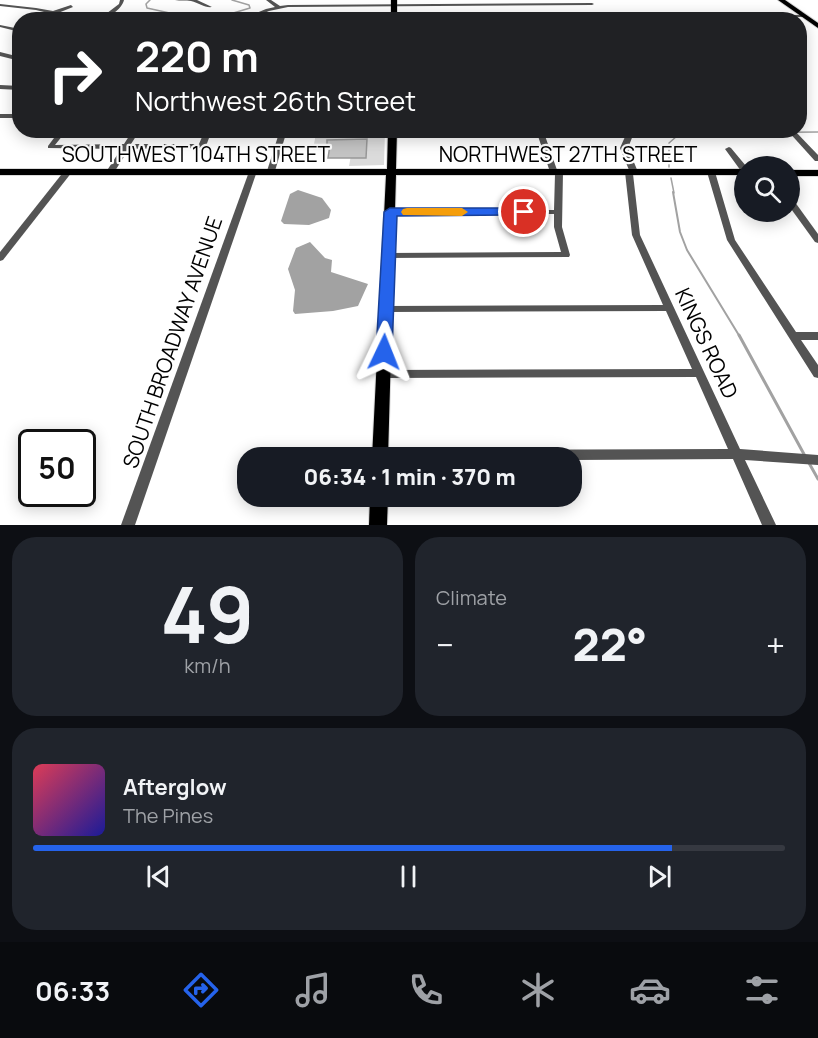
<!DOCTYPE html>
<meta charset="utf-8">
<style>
body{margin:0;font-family:Manrope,sans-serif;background:#20242c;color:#f1f3f6;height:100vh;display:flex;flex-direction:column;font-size:22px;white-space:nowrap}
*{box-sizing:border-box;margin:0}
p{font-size:20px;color:#9ea1a6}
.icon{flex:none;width:33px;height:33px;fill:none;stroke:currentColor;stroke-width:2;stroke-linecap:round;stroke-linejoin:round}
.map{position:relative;height:525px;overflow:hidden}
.side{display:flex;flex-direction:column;gap:12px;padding:12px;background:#0d0f14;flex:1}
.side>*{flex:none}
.guide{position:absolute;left:12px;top:12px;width:795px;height:126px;border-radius:24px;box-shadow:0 3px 15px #0003;background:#202124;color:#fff;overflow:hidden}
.tools{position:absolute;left:734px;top:156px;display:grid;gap:12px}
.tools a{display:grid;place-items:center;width:66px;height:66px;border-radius:50%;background:#171b24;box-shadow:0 3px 15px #0003;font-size:30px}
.speed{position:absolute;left:18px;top:429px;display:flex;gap:12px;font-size:30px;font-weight:700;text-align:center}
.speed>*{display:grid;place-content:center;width:78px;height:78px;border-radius:50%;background:#171b24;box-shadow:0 3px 15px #0003;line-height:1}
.speed .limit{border:3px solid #111;border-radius:9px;background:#fff;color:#111}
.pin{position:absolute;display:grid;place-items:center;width:51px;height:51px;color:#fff;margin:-26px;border:3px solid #fff;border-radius:50%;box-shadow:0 2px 6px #0007}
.me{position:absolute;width:66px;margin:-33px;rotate:2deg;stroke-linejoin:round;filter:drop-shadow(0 0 4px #0008)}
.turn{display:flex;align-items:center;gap:21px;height:126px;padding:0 24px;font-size:27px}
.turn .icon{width:78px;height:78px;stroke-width:2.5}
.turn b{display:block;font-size:42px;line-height:51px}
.big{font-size:45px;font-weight:800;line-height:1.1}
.side .widget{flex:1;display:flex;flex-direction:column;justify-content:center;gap:9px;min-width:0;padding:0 21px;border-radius:24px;background:#20242c}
.side .dial{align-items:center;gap:0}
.dial b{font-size:78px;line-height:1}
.song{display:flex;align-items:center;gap:18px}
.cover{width:72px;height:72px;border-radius:9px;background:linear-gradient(135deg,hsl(350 70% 55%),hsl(240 70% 35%))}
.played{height:6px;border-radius:3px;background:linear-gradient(90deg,#2563eb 85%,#363941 85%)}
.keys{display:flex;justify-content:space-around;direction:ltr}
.heat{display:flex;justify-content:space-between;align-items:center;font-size:33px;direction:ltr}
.side .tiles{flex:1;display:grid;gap:12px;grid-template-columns:1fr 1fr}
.widget:last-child{grid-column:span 2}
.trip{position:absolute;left:237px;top:447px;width:345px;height:60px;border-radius:24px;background:#171b24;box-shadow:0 3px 15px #0003;font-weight:800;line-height:60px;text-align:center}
.tab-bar{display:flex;height:96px;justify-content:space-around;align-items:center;background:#090b0e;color:#9ea1a6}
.tab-bar .icon{width:42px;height:42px}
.tab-bar .active{color:#2563eb}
.tab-bar b{font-size:27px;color:#f1f3f6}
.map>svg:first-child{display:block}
.green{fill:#dbdbdb}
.water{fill:#a2a2a2}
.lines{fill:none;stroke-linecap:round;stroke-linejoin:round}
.stream-far2{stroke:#a2a2a2;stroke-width:1.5}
.stream-far1{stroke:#a2a2a2;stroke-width:2}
.stream{stroke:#a2a2a2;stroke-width:3}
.building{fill:#c4c4c4;stroke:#989898;stroke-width:1.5}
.major-casing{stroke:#dbdbdb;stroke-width:2}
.minor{fill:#545454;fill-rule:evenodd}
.major{fill:#000;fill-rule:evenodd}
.route{fill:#2563eb;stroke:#184099;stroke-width:1.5}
.slow{fill:#f59e0b}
.labels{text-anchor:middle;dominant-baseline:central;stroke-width:4.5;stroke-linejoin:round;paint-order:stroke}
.street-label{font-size:21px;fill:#000;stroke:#fff}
</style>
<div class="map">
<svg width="818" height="525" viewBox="0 0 818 525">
<rect width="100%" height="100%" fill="#fff"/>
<polygon class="green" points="352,130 385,131 384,165 349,166 352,150 313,150 316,133 351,133"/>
<g class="water">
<polygon points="298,190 322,198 331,210 329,218 309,225 284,224 281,221 290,194"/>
<polygon points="310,242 325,258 332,260 331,272 368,284 358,306 333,311 295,314 293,311 295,290 288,269 296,248"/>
</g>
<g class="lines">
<g class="stream-far2">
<polyline points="150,0 146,4 147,8 183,16 184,20"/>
<polyline points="210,20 250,8 249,5 232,0"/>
<polyline points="669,167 669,143 677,136 689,133 818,132"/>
<polyline points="671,178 674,193"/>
</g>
<polyline class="stream-far1" points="673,192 680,232 687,250 740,337"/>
<g class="stream">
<polyline points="739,335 805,456"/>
<polyline points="809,463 818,479"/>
</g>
</g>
<polygon class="building" points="367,139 366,158 328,158 330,145 327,145 327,140"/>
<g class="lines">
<defs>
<g id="major">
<rect x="391" y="0" width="6" height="20"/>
<polygon points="778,0 785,0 818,23 818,28"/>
<polygon points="388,130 397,130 396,169 744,169 744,175 396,175 388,458 372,458 386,175 0,175 0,169 387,169"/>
<rect x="789" y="170" width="29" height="6"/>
<polygon points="370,496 388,496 387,525 369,525"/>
</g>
</defs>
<use href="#major" class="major-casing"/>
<g class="minor">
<path d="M 120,0 L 124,0 C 122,9 107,20 98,20 L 119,4 Z"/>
<path d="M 175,0 L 197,0 L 212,7 C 205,8 199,3 191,1 C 186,0 180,1 175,0 Z"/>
<polygon points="266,0 271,0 280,6 288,5 592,3 594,4 592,5 288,7 269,11 248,20 240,20 266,9 275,7"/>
<polygon points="0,4 36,8 53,11 71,5 73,7 58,13 87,20 76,20 36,10 0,6"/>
<polygon points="601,14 804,15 806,16 804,17 599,16 599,15"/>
<polygon points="154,17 156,18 155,20 149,20"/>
<polygon points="0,25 20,29 20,32 0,27"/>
<polygon points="0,52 20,57 20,61 0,56"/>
<polygon points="0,85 20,86 20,90 0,89"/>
<rect x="0" y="114" width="20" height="4"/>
<polygon points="60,130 67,130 55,145 124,144 133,130 140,130 131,144 199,144 205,130 212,130 206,146 202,148 129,149 113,174 110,174 106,172 121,149 48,148 48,146"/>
<polygon points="280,130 287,130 275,171 274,173 268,173 267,171"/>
<polygon points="536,130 543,130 557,170 562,170 563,172 562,227 570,255 569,257 385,258 384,256 385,254 388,253 561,252 554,227 554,214 390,214 386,212 390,210 554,210 555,174 550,172"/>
<polygon points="628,130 635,130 628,148 638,172 633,174 640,235 740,449 818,455 818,465 745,460 776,525 762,525 733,459 572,460 572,458 375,458 374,455 376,451 380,450 728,449 696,377 384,378 380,377 379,374 380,371 384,370 692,369 666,311 386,312 383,311 381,309 383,307 386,306 663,305 632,235 625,172 629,170 620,148"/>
<polygon points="787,130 794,130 818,155 818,161 815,161"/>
<polygon points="729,147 731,148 746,166 744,166 744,171 741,171 725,149"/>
<polygon points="250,169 256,169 257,171 135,525 121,525"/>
<polygon points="65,170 68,170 72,172 3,260 0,261 0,252"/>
<polygon points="708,170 711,170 715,172 735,240 796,332 818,332 818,340 801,340 818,365 818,378 814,377 727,240 707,172"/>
<polygon points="789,198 792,198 818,234 818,243 815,242 789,206"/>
</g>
<use href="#major" class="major"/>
</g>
<polygon class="route" points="390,208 524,208 530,212 524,215 397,216 392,352 390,356 379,356 376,352 384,212"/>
<polygon class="slow" points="407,208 462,208 468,212 462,216 403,215 401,212 403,209"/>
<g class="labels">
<g class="street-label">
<text x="196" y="154">SOUTHWEST 104TH STREET</text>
<text x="568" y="154">NORTHWEST 27TH STREET</text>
<text transform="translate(172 342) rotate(-71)">SOUTH BROADWAY AVENUE</text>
<text transform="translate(707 343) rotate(65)">KINGS ROAD</text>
</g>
</g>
</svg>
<div class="tools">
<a><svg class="icon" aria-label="search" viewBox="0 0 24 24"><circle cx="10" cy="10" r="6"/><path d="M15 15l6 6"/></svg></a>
</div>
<div class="speed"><div class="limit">50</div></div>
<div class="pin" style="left:524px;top:212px;background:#d93025"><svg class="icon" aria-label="arrive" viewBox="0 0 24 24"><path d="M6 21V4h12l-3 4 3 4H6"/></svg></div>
<svg class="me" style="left:384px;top:352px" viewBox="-20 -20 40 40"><path d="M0-17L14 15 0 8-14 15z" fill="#2563eb" stroke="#fff" stroke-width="4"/></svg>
<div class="trip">06:34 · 1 min · 370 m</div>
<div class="guide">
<div class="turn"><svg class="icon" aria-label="right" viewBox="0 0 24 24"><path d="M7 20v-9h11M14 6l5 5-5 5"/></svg><div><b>220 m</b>Northwest 26th Street</div></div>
</div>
</div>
<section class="side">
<div class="tiles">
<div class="widget dial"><b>49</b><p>km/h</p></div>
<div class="widget"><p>Climate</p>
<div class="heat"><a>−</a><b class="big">22°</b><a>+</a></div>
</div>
<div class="widget">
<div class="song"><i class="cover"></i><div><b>Afterglow</b><p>The Pines</p></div></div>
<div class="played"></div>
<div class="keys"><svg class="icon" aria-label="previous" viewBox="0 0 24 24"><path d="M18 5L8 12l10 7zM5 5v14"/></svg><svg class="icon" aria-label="pause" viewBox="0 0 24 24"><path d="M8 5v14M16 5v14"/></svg><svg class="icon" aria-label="next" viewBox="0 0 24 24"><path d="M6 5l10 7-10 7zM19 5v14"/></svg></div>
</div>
</div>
</section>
<nav class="tab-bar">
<b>06:33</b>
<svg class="icon active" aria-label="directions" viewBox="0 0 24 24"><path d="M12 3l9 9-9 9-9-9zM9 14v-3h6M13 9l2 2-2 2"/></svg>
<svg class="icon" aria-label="music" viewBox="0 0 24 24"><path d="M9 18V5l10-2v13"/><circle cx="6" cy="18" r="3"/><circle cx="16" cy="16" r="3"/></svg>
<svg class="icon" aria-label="phone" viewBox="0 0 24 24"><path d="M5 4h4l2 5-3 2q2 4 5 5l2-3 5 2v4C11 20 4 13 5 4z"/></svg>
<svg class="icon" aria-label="climate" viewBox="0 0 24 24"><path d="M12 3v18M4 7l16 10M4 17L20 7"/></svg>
<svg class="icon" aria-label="car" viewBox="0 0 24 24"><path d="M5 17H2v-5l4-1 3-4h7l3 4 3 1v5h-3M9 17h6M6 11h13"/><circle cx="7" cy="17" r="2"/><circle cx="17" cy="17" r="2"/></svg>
<svg class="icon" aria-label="filters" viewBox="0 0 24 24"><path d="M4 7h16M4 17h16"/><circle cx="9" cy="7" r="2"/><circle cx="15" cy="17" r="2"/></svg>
</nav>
